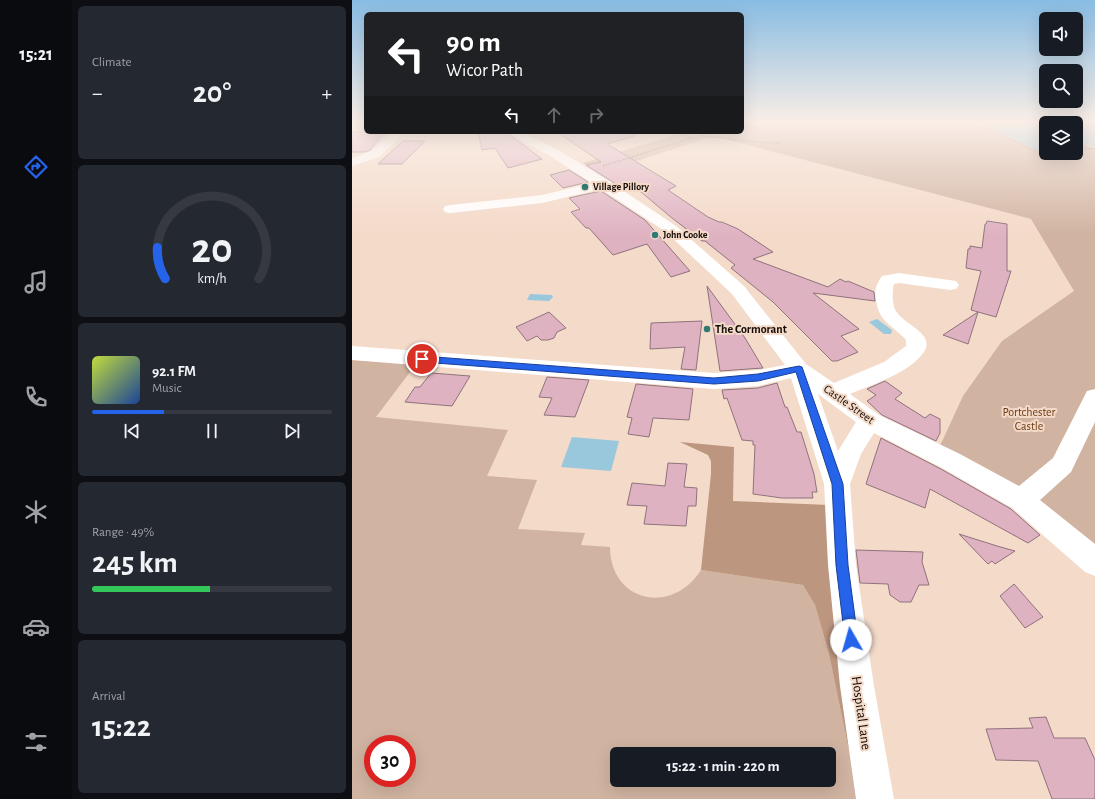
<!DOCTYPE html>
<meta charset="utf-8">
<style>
body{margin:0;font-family:"Alegreya Sans",sans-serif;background:#242831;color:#f1f3f6;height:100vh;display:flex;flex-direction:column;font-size:15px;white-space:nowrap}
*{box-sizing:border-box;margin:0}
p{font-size:13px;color:#9ea1a6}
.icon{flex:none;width:22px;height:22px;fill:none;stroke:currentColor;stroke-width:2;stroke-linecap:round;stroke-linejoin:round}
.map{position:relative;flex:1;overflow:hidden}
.details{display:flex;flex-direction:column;gap:6px;padding:6px;background:#0d0f14;width:280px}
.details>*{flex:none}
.guide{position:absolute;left:12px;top:12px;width:380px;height:122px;border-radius:6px;box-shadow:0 4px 16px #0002;background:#202124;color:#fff;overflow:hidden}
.buttons{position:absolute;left:687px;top:12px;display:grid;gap:8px}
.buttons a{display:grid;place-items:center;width:44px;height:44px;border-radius:6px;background:#171b24;box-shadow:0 4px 16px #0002;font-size:20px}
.speed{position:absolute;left:12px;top:735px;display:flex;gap:8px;font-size:20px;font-weight:700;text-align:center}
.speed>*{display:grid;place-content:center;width:52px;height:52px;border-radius:50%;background:#171b24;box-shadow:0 4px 16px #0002;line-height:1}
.speed .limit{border:6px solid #d22;background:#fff;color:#111}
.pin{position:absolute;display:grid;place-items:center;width:34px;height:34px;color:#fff;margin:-17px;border:2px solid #fff;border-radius:50%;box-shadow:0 1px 4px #0007}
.me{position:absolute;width:44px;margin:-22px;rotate:353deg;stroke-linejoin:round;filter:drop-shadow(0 0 3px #0008)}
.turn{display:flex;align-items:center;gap:14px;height:84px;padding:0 16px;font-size:18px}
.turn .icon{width:52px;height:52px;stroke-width:2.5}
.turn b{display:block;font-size:28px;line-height:34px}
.lanes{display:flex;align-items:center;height:38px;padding:0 16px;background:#0003;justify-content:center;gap:20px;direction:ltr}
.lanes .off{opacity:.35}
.big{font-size:30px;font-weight:600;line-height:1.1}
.details .widget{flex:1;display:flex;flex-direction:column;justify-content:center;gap:6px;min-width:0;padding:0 14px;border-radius:6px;background:#242831}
.details .dial{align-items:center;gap:0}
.dial svg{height:104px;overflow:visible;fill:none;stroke:#363941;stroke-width:7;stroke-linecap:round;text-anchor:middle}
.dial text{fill:#f1f3f6;stroke:none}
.song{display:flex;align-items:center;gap:12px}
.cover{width:48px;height:48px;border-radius:6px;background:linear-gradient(135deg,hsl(70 70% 55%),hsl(220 70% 35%))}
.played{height:4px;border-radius:2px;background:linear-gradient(90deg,#2563eb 30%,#363941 30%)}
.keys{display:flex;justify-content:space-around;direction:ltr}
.heat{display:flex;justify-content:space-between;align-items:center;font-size:22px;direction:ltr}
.charge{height:6px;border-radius:3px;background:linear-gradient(90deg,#34c759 49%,#363941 0)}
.trip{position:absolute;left:258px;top:747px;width:226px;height:40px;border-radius:6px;background:#171b24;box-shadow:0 4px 16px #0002;font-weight:600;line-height:40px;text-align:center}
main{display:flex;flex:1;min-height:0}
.dock{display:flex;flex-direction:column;width:72px;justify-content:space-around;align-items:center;background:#090b0e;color:#9ea1a6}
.dock .icon{width:28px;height:28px}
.dock .on{color:#2563eb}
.dock b{font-size:18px;color:#f1f3f6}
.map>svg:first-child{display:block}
.green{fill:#d0b3a1;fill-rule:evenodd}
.forest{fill:#bc967e}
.water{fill:#99c8dc}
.building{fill:#dfb2c2;stroke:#8e737c}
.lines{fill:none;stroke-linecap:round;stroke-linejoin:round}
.path{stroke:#907e72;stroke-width:1.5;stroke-dasharray:1.5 1.5;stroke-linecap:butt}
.minor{fill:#fff;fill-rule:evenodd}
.route{fill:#2563eb;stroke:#184099}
.poi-dot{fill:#317973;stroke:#f4dac9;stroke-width:1.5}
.labels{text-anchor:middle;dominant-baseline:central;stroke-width:4;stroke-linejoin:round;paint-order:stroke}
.far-poi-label{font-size:10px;font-weight:bold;fill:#140b06;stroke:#f4dac9;text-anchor:start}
.poi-label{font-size:12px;font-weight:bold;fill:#140b06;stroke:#f4dac9;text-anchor:start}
.street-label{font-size:12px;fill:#140b06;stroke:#f4dac9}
.park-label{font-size:12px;fill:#6c3a14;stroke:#f4dac9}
.near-street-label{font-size:14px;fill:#140b06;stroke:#f4dac9}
</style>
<main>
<nav class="dock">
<b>15:21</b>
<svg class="icon on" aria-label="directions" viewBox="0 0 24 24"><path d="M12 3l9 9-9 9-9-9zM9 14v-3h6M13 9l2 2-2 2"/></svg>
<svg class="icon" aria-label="music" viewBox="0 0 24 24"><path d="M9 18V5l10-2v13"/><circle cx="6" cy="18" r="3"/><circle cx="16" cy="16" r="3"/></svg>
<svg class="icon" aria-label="phone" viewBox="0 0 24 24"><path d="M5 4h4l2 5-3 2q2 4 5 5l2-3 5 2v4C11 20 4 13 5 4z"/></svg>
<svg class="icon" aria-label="climate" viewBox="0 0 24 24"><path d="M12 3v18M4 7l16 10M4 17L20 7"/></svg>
<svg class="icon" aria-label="car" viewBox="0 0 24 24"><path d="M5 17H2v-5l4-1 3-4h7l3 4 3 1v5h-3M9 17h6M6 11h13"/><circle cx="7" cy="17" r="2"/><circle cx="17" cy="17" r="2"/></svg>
<svg class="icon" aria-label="filters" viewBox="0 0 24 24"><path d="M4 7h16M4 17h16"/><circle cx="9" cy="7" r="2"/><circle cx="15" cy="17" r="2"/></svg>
</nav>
<section class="details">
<div class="widget"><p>Climate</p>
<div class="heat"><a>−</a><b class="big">20°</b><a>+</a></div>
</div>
<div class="widget dial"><svg viewBox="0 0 100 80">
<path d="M14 69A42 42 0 1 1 86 69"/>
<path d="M14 69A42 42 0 0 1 8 45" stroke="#2563eb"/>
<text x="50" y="56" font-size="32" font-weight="700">20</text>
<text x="50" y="72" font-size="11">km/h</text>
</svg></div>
<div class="widget">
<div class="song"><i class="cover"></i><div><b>92.1 FM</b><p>Music</p></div></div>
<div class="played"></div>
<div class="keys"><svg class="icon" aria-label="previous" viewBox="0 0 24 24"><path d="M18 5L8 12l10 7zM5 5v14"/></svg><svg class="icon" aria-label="pause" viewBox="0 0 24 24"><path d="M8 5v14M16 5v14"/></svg><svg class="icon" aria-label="next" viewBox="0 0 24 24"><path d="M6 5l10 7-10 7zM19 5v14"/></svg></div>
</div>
<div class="widget"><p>Range · 49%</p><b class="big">245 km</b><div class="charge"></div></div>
<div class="widget"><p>Arrival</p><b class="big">15:22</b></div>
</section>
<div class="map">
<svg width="743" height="799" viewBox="0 0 743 799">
<rect width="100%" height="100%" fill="#f4dac9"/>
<g class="green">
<polygon points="390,123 625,123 691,154 724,153 724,141 743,148 743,554 587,448 611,396 650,341 722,291 679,219 369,138 355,138 248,173 231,163 326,134 322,132 390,132"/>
<path d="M 0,360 L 64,364 L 24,417 L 156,430 L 135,476 L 185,480 L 166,529 L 233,533 L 229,545 L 258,547 C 258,602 320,616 349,570 L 451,585 L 463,605 L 477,654 L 507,799 L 0,799 ZM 21,744 L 55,744 L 55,778 L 21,778 ZM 265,754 L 477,754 L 477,780 L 265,780 Z"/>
</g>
<polygon class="forest" points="328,442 382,447 381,501 477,505 507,799 477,654 463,605 451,585 349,570 359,474 359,461 356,455"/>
<g class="water">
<polygon points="628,123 694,123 694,150 689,152"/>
<polygon points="724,123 743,123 743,147 724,140"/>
<polygon points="178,294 200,295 201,297 197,301 175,300"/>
<polygon points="525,319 540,330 539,334 532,334 517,322"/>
<polygon points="220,437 267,441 259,471 209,467"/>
</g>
<g class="building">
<polygon points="0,132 33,132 18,150 12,152 0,152"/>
<polygon points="126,132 154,132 190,159 156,168 143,148 130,150"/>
<polygon points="205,132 282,132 282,136 255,144 324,186 316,190 356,217 367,222 370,222 386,229 421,252 401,259 476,287 488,279 494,282 496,281 522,292 523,301 461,293 507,329 489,336 506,352 485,361 480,361 421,302 379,268 383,265 353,241 350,241 320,218 283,187 282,188 272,181 267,186 234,165 249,162"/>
<polygon points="51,141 73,141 50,164 26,164"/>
<polygon points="217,170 236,182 211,188 198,175"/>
<polygon points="249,191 293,220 338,271 319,277 295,244 261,255 237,228 234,228 219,212 228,209 217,198"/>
<polygon points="635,221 655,224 655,271 659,271 644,317 619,310 629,271 614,268 616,249 618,249 618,246 630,248 633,224 634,224"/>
<polygon points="355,286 393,338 411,368 368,371"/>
<polygon points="197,312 214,328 205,332 202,338 196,340 189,340 185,336 175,341 164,327"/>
<polygon points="626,312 616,344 591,335"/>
<polygon points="350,321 344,370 329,369 333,347 298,349 299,323"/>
<polygon points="79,373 118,376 100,406 53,402 63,387 68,387"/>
<polygon points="195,377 237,380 223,417 192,415 200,398 187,397"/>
<polygon points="533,381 550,393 543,399 573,418 578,414 588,419 588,433 584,441 530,415 515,401 524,395 515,389"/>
<polygon points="425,383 433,407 435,407 445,432 449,432 462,474 465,492 460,492 461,498 430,498 401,494 403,445 401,445 401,441 390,440 375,398 372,399 370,390 406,388"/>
<polygon points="284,384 341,389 337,420 301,418 297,437 276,434 280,418 275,417"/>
<polygon points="529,438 589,469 659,509 688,535 676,543 578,489 573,508 514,484"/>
<polygon points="316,463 335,464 332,487 345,488 344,506 336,506 334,526 292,524 295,506 275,505 280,483 313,486"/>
<polygon points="607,534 645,546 663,551 643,564 640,561 636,564"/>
<polygon points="504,550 571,552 570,562 577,585 567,585 559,602 548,602 538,595 536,584 508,583"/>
<polygon points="662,584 691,617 673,628 648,596"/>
<polygon points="694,717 702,738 733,738 743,760 743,799 700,799 686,761 644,760 634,729 681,728 677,718"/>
</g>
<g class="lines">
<g class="path">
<polyline points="625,123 691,154 695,153"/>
<polyline points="325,132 340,138 364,132"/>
<path d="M 349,136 C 375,138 402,143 428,143"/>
<polyline points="724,148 743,149"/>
<polyline points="251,166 340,138"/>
</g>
<g class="minor">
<polygon points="40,132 53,132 27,157 0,166 0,158 19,151"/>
<path d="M 155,132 L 170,132 L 206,150 L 257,181 L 324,226 L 392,286 L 454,364 L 482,383 L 532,362 L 554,346 L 554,340 C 541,325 527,323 524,300 C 522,291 524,284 530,276 L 547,273 L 604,281 L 607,285 L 604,289 L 598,290 L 547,283 L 542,284 C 540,291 540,305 544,311 C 554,327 590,335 567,358 C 551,375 519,385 498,394 L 527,415 L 608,454 L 667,486 L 701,458 L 735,391 L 743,389 L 743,422 L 719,472 L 688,500 L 743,544 L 743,576 L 733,572 L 660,508 L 590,468 L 522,433 L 509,454 L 498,484 L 504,565 L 522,686 L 542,799 L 504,799 L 488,686 L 476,565 L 472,484 L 439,378 L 406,386 L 362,389 L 0,360 L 0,346 L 362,373 L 406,370 L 433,365 L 380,294 L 314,232 L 249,189 L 190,203 L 98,213 L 93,212 L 91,209 L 93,206 L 98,205 L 190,195 L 240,183 L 198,156 L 157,134 ZM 466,394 L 504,422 L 486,451 Z"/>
</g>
</g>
<linearGradient id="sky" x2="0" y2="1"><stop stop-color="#88bce3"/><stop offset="0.52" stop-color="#faeee7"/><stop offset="1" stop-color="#faeee7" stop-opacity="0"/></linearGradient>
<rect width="743" height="235" fill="url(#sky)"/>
<polygon class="route" points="70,356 362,378 406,374 447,366 450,367 491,484 496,565 506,640 504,645 499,647 495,645 493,640 484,565 480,484 444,372 406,381 362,384 70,362 66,359"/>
<g class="poi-dot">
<circle cx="233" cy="187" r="4"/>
<circle cx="303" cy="235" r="4"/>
<circle cx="355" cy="329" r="4"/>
</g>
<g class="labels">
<g class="far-poi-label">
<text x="241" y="187">Village Pillory</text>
<text x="311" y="235">John Cooke</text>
</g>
<g class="poi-label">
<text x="363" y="329">The Cormorant</text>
</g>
<g class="street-label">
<text transform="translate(497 404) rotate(35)">Castle Street</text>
</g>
<g class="park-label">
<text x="677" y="412">Portchester<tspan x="677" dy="14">Castle</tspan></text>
</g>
<g class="near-street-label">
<text transform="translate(509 713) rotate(82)">Hospital Lane</text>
</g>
</g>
</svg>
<div class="buttons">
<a><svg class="icon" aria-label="sound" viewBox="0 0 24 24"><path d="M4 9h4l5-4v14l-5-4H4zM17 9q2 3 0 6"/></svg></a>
<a><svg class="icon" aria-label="search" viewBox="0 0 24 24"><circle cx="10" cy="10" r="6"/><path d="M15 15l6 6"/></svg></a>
<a><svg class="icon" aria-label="layers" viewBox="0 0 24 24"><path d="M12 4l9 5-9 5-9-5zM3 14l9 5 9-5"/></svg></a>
</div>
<div class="speed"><div class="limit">30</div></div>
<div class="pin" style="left:70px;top:359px;background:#d93025"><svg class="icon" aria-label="arrive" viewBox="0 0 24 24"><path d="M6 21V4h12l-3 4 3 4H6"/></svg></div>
<svg class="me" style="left:499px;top:640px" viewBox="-20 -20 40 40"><circle r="19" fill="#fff"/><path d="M0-13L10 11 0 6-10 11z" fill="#2563eb"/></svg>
<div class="trip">15:22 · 1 min · 220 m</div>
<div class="guide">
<div class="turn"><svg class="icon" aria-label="left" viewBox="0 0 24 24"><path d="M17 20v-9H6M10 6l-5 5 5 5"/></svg><div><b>90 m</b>Wicor Path</div></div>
<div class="lanes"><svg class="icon" aria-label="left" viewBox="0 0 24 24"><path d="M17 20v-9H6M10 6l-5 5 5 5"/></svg><svg class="icon off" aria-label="ahead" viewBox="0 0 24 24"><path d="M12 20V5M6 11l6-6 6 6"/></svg><svg class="icon off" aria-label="right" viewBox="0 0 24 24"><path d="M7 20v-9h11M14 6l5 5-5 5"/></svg></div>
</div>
</div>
</main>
